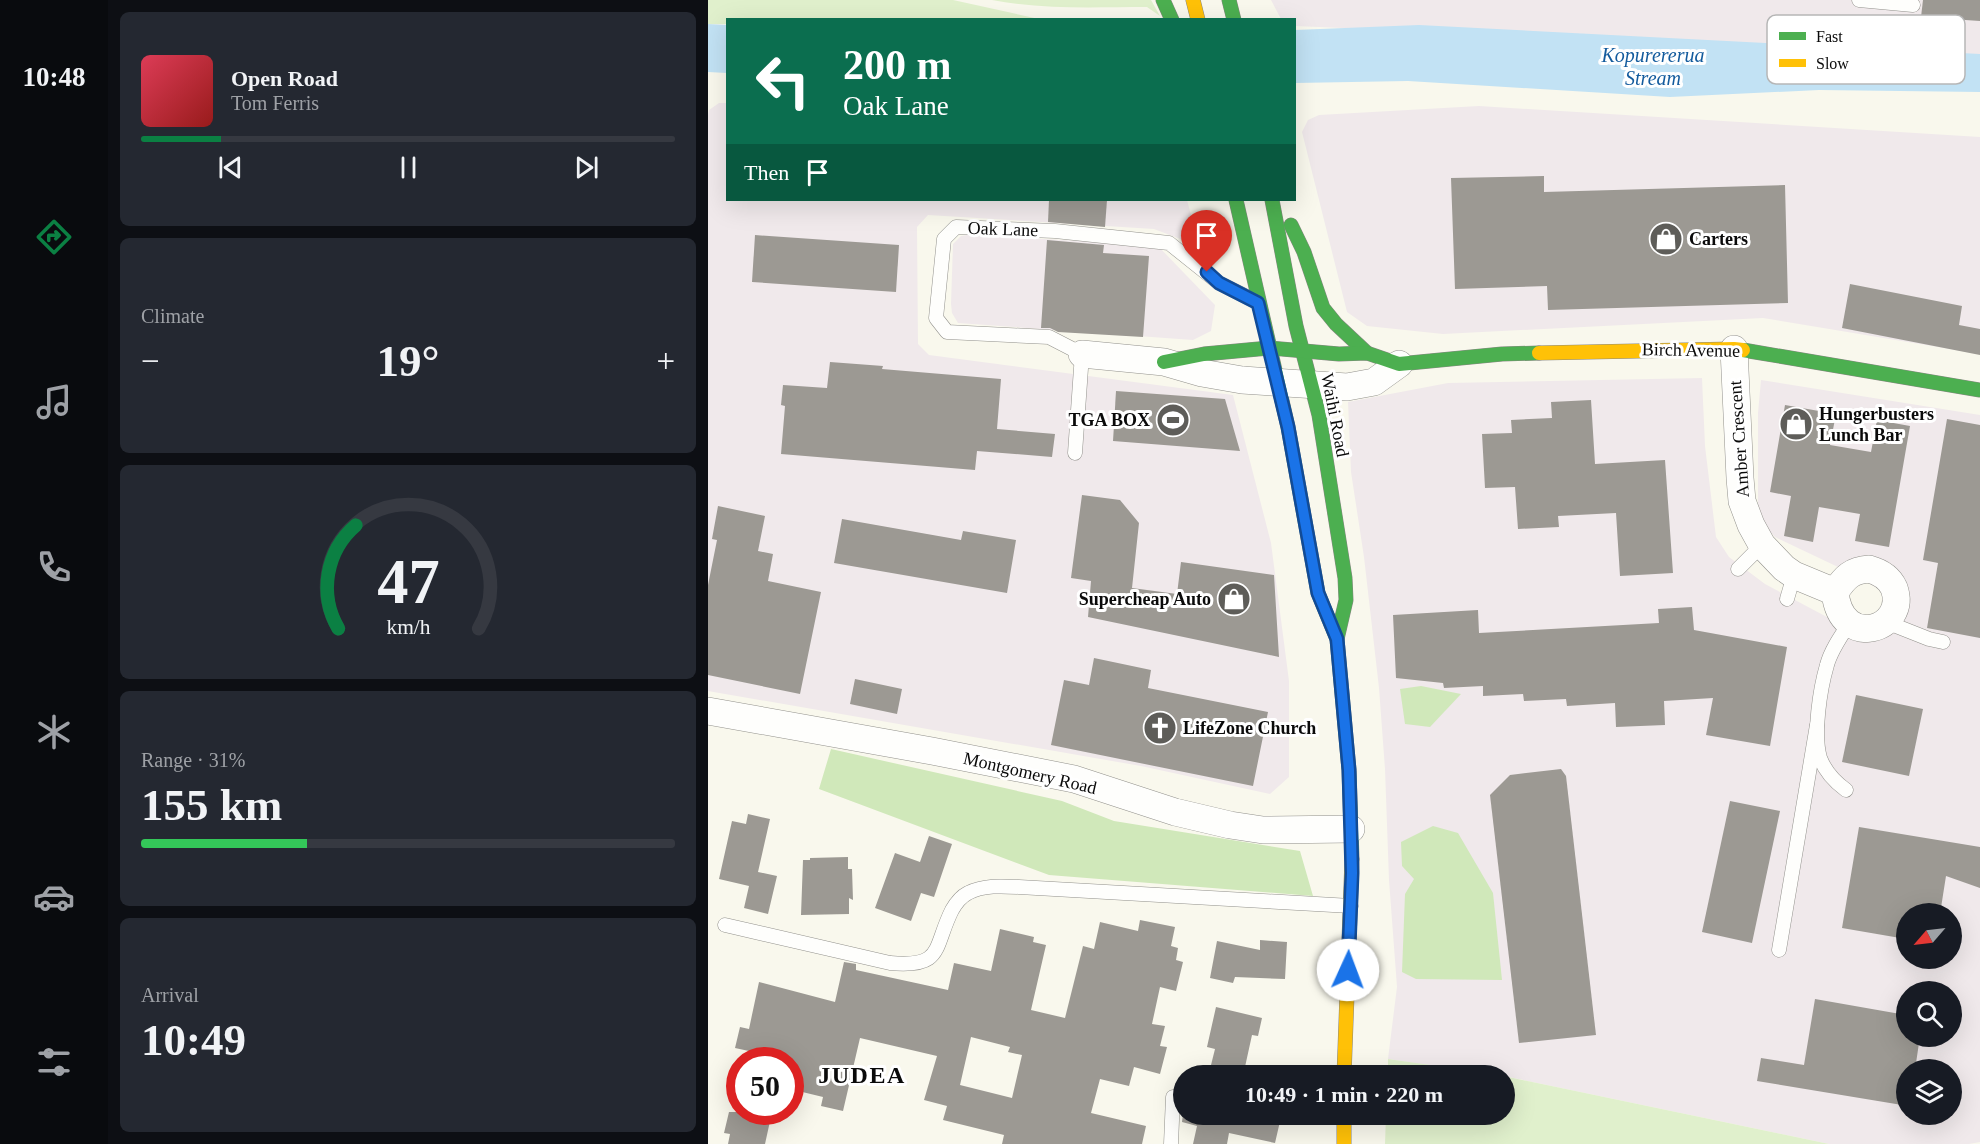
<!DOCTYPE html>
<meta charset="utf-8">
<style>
body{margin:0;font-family:Georgia,serif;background:#242831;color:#f1f3f6;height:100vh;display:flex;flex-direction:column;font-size:22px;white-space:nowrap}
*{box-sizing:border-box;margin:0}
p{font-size:20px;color:#9ea1a6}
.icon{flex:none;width:33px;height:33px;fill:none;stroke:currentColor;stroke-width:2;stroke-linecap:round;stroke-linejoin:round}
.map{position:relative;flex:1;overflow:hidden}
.details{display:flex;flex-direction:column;gap:12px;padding:12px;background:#0d0f14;width:600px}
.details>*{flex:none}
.hud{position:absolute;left:18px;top:18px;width:570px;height:183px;border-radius:0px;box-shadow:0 6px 24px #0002;background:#0b6e4f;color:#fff;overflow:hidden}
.needle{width:39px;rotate:242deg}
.controls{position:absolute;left:1188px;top:903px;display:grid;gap:12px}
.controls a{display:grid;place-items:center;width:66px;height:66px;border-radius:50%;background:#171b24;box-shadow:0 6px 24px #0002;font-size:30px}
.speed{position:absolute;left:18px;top:1047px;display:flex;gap:12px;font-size:30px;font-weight:700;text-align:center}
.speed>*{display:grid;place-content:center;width:78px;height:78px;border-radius:50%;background:#171b24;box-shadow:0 6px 24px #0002;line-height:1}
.speed .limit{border:9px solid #d22;background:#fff;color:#111}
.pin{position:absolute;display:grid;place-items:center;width:51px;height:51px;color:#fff;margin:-62px -26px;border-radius:50% 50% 50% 0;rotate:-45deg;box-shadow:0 0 6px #0007}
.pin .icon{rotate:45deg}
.me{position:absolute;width:66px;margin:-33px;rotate:2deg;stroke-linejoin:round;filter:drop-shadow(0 0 4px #0008)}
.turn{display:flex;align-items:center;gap:21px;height:126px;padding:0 18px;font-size:27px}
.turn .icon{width:78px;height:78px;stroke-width:2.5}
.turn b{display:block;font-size:42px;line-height:51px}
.then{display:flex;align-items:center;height:57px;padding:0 18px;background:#0003;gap:12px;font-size:22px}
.big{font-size:45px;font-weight:600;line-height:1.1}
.details .widget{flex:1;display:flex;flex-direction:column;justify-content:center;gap:9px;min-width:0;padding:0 21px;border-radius:9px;background:#242831}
.details .dial{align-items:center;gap:0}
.dial svg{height:156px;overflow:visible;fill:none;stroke:#363941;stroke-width:7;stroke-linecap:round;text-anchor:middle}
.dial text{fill:#f1f3f6;stroke:none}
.song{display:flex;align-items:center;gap:18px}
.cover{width:72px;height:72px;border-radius:9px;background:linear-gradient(135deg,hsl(350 70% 55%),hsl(0 70% 35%))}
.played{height:6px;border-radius:3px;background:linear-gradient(90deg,#0b8043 15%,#363941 15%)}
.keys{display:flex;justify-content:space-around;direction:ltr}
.heat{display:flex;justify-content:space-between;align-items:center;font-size:33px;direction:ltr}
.charge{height:9px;border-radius:4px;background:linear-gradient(90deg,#34c759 31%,#363941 0)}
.trip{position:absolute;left:465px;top:1065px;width:342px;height:60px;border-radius:30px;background:#171b24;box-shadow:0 6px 24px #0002;font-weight:600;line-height:60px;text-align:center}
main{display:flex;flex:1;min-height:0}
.tabs{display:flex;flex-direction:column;width:108px;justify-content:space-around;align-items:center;background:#090b0e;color:#9ea1a6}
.tabs .icon{width:42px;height:42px}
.tabs .active{color:#0b8043}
.tabs b{font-size:27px;color:#f1f3f6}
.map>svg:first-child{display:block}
.industrial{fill:#f0e9eb;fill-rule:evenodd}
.green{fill:#e0f0cc}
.forest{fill:#d0e8ba}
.water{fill:#c2e2f4}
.building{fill:#9c9993;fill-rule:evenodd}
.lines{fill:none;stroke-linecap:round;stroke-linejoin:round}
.lane-casing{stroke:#92918c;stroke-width:15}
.street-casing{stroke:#92918c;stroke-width:28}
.fast-casing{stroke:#888883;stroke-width:15}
.slow-casing{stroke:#888883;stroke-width:15}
.lane{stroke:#fefefc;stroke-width:14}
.street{stroke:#fefefc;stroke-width:27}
.fast{stroke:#4caf50;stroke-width:14}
.slow{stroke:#ffc107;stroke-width:14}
.route-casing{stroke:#114b97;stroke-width:15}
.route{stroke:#1a73e8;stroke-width:10}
.labels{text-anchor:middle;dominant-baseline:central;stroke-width:6;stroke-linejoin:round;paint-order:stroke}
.street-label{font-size:18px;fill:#0a0a0a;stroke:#fff}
.poi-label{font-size:18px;font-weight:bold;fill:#0a0a0a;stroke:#fff;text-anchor:start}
.water-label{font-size:20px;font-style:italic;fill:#135b9d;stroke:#fff}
.district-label{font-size:24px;font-weight:bold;letter-spacing:1.5px;fill:#0a0a0a;stroke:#fff}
.key{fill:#fff;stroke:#b6b6b6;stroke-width:1.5}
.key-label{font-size:16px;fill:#0a0a0a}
</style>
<main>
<nav class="tabs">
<b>10:48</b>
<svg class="icon active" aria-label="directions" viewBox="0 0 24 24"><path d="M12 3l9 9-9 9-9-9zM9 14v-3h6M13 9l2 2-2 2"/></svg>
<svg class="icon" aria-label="music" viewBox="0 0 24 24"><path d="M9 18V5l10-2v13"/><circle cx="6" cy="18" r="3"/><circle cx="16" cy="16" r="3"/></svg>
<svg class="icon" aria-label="phone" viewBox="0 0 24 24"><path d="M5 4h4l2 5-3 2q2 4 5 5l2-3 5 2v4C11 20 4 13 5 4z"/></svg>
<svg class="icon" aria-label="climate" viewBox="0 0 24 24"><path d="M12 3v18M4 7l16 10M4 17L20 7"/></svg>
<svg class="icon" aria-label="car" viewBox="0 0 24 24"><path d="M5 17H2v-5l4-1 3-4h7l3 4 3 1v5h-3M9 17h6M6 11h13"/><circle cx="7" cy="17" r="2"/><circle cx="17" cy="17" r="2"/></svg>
<svg class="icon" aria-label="filters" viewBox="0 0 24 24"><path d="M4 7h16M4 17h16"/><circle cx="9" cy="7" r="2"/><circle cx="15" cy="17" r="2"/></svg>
</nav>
<section class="details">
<div class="widget">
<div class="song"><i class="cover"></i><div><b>Open Road</b><p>Tom Ferris</p></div></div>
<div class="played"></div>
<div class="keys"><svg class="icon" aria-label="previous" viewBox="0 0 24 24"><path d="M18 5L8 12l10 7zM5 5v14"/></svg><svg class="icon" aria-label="pause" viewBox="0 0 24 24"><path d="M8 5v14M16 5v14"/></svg><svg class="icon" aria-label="next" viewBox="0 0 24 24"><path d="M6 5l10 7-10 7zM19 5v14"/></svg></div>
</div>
<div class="widget"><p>Climate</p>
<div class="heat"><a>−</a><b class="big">19°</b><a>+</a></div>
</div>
<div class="widget dial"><svg viewBox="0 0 100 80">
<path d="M14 69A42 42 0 1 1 86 69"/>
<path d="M14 69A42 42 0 0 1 23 16" stroke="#0b8043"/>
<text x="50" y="56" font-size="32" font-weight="700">47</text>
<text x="50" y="72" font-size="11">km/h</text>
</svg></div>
<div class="widget"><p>Range · 31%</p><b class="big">155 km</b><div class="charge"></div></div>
<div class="widget"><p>Arrival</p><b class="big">10:49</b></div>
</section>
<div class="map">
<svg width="1272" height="1144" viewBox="0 0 1272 1144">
<rect width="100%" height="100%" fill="#f9f8ed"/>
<g class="industrial">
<polygon points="563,0 1272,0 1272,55 587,26 586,20 573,19"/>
<polygon points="11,103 19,103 20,200 479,200 494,256 475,240 446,229 220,215 209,227 210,344 221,355 525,395 563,543 581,681 581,777 562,794 433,766 0,691 0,115 1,110"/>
<polygon points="771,106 1272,137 1272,354 1055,318 735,334 659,326 639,312 594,132 600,120 611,115"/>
<polygon points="259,235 449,245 507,305 503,331 485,340 250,323 244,313 243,304 245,244 253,236"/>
<path d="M 994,378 L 997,446 L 1008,537 L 1021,557 L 1057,584 L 1151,634 L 1182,596 L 1149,576 L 1067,537 L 1050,519 L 1050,413 L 1053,380 L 1272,415 L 1272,1142 L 1261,1144 L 1121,1144 L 796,1076 L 680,1059 L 689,987 L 681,880 L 677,769 L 671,688 L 656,557 L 643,472 L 640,402 L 740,383 ZM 1198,914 L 1244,914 L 1244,958 L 1198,958 ZM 1198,992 L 1244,992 L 1244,1036 L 1198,1036 ZM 1198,1070 L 1244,1070 L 1244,1114 L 1198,1114 Z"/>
</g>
<g class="green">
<polygon points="0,0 245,0 331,19 20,20 19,24 0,24"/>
<path d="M 284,0 L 443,0 L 452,16 L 439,7 C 386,7 337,10 284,0 Z"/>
<polygon points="680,1059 792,1075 680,1075"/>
<polygon points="797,1076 800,1077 1121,1144 677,1144 678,1115 796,1114"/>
</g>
<g class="forest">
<polygon points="713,686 753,694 722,727 697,724 692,689"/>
<polygon points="123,749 354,801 406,821 592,851 605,896 341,875 111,789"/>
<polygon points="725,826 750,833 785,893 794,980 708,979 694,972 697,894 706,879 694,866 693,842"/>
</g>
<g class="water">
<polygon points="0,24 19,25 19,73 0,72"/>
<polygon points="711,25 1272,54 1272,92 1111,90 962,97 700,81 587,83 587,30"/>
</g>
<g class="building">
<polygon points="1215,0 1272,0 1272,21 1213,17"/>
<polygon points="836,176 836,192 1077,185 1080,303 840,310 839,286 747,289 743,178"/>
<polygon points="341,200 399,200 397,227 340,222"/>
<polygon points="47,235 191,245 188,292 44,282"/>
<polygon points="339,240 396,245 395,253 441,256 435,337 350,332 342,328 333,328"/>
<polygon points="1142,284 1254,306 1251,325 1272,329 1272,355 1134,328"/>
<polygon points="122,362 175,366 174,369 293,379 289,429 347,434 344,457 269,451 267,470 73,454 77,406 73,405 75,385 119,388"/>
<polygon points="408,391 517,399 532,451 405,441"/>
<polygon points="883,400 887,464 957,460 965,573 912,576 908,513 850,516 851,527 810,529 807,487 777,488 774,434 804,433 803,420 844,418 843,402"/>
<polygon points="1077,405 1128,414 1122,445 1163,452 1169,420 1202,426 1181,547 1147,541 1152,514 1111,507 1105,542 1076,536 1083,496 1062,492"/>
<polygon points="1239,419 1272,425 1272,638 1219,628 1230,563 1215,560"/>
<polygon points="374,495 412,500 431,523 424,588 469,594 473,562 566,575 571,657 380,617 383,581 363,578"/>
<polygon points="10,506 57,516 50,551 65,554 60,581 113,592 92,694 0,675 0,585 9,540 4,539"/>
<polygon points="134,519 253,540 255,531 308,540 299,593 126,563"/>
<polygon points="984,607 986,630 1079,647 1062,746 998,735 1005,698 956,701 957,725 908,727 907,703 859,706 858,699 816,701 815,694 775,696 775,686 736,688 735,683 688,678 685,615 770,610 771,633 951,623 950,609"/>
<polygon points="386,658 443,670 440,688 560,712 545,786 343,745 356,680 381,685"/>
<polygon points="147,679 194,689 189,714 142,704"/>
<polygon points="1148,695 1215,709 1201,776 1134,762"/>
<polygon points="853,769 858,776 888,1035 811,1043 782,795 802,775"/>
<polygon points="1022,801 1072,811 1044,943 994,932"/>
<polygon points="40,814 62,819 50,872 69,876 60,914 36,908 41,886 11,879 24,821 38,824"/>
<polygon points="1151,827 1272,847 1272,888 1238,876 1232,914 1198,914 1198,939 1134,928"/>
<polygon points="221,836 244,844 226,897 213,893 203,921 167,908 187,853 212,862"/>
<polygon points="140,857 140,869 144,869 145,900 141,898 141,914 93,915 95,860 102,860 102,858"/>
<path d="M 432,920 L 467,927 L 463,946 L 470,948 L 468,960 L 475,962 L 468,991 L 452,987 L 444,1024 L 457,1026 L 452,1046 L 459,1047 L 452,1074 L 426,1067 L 421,1086 L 392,1079 L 383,1113 L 438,1126 L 434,1144 L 294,1144 L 296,1135 L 235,1120 L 239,1106 L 216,1100 L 229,1056 L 152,1038 L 135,1111 L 113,1106 L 115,1097 L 82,1089 L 82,1060 L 27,1048 L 32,1027 L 41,1029 L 51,982 L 127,1002 L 136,962 L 148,964 L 148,970 L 240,990 L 246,963 L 283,971 L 292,929 L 326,937 L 325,942 L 338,945 L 323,1010 L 357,1018 L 375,946 L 386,949 L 392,922 L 430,931 ZM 263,1037 L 302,1047 L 300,1052 L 314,1055 L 304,1098 L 252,1085 Z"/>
<polygon points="552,940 579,942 577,979 527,977 525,983 502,978 509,941 552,950"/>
<polygon points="1107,999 1198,1015 1198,1036 1212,1036 1207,1070 1198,1070 1194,1105 1049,1081 1053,1058 1096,1065"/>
<polygon points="508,1007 554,1018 550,1036 544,1035 535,1076 514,1076 516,1068 503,1065 507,1049 499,1047"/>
<polygon points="21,1112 64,1112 57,1144 20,1144 22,1134 16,1133"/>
<polygon points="475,1114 562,1114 573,1117 567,1143 521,1133 519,1144 485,1144 489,1126 474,1122"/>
</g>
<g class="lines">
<defs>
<g id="lane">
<polyline points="1151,0 1205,5"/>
<polyline points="367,453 374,354 341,337 239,332 228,318 236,239 248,227 347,231 461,243 511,283 549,302"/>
<polyline points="1030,569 1054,545"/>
<polyline points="1079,599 1086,575"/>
<polyline points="1178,622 1221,639 1235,642"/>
<path d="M 1138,790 C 1127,782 1117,771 1112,758 C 1105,734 1112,689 1119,665 C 1123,650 1133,636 1141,624"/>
<path d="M 17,925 L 182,963 C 236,968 225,948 244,910 C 248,903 252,897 260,893 C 275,885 294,886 311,887 L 643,906"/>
<polyline points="1071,950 1109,725"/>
<polyline points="463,1144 465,1097"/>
</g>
<g id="street">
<polyline points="1026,349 1032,478 1034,501 1043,525 1054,545 1076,568 1086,575 1127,592"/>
<polyline points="374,354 456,362 494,373 534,380 639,387 666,382 691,364"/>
<path d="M 1161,569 C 1172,572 1181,577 1186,588 C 1201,629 1133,652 1127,592 C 1137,577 1144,570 1161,569 Z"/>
<polyline points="0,711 224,751 366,779 467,812 522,825 555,830 643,829"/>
</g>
<g id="fast">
<polyline points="455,0 464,20"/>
<polyline points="521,0 526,20"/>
<polyline points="528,200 580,427 610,593 629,639 641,770 644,859"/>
<polyline points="564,200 588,326 611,415 637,578 638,600 629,639"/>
<polyline points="583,225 596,252 615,308 628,324 659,353"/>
<polyline points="1035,350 1272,390"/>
<polyline points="456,362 496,354 561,348 631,354 659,353 691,364 794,354 831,353"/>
</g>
<g id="slow">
<polyline points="485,0 490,20"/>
<polyline points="831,353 1026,349 1035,350"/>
<polyline points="636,1076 644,859"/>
<polyline points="636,1114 636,1144"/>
</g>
</defs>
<use href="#lane" class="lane-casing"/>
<use href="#street" class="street-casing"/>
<use href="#fast" class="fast-casing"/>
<use href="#slow" class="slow-casing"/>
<use href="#lane" class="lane"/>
<use href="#street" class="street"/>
<use href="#fast" class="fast"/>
<use href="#slow" class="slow"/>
</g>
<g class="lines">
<defs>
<polyline id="route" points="499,272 511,283 550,303 580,427 610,593 629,639 641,770 644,873 640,970"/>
</defs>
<use href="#route" class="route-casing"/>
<use href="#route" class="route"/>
</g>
<defs>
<symbol id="shop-disc" viewBox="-11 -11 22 22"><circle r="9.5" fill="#5e5d59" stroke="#fff"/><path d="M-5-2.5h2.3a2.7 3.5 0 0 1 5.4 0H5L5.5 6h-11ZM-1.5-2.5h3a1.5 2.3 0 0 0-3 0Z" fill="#fff"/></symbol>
<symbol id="stadium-disc" viewBox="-11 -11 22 22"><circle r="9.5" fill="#5e5d59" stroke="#fff"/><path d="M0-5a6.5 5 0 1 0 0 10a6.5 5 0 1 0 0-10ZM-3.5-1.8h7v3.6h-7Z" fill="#fff"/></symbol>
<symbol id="church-disc" viewBox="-11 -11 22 22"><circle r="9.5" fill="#5e5d59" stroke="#fff"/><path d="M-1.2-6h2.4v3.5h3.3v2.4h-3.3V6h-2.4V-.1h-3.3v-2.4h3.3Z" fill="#fff"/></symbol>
</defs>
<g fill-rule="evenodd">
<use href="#shop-disc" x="939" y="220" width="38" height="38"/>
<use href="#stadium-disc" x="446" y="401" width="38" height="38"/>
<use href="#shop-disc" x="1069" y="405" width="38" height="38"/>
<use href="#shop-disc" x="507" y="580" width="38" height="38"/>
<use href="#church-disc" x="433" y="709" width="38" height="38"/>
</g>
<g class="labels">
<g class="street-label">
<text transform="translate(295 229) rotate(2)">Oak Lane</text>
<text transform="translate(983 350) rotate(1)">Birch Avenue</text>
<text transform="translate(627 415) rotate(79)">Waihi Road</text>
<text transform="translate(1031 439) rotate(-94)">Amber Crescent</text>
<text transform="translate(322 773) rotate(13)">Montgomery Road</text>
</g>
<g class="poi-label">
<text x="981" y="239">Carters</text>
<text x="1111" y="414">Hungerbusters<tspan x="1111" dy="21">Lunch Bar</tspan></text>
<text x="442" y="420" text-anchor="end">TGA BOX</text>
<text x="503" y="599" text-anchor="end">Supercheap Auto</text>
<text x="475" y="728">LifeZone Church</text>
</g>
<g class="water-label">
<text x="945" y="55">Kopurererua<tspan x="945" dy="23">Stream</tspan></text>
</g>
<g class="district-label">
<text x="154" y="1075">JUDEA</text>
</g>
</g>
<rect x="1059" y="15" width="198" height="69" rx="9" class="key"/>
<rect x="1071" y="32" width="27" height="8" fill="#4caf50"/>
<rect x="1071" y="59" width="27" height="8" fill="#ffc107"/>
<g class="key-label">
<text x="1108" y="42">Fast</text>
<text x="1108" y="69">Slow</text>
</g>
</svg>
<div class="controls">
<a><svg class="needle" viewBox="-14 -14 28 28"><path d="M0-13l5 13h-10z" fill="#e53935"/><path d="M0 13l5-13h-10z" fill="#9ea1a6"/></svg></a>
<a><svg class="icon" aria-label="search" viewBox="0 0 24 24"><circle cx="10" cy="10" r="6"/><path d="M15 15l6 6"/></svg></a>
<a><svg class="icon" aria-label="layers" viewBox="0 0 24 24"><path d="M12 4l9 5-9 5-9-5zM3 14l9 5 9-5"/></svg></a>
</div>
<div class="speed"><div class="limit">50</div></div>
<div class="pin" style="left:499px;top:272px;background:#d93025"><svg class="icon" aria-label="arrive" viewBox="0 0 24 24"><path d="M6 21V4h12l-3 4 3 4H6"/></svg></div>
<svg class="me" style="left:640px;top:970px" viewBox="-20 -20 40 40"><circle r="19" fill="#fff"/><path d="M0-13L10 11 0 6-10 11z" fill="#1a73e8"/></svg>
<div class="trip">10:49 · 1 min · 220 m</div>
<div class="hud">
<div class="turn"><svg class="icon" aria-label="left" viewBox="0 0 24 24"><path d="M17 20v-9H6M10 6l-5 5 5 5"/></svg><div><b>200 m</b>Oak Lane</div></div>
<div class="then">Then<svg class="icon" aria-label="arrive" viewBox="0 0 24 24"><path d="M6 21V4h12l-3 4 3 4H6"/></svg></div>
</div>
</div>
</main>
